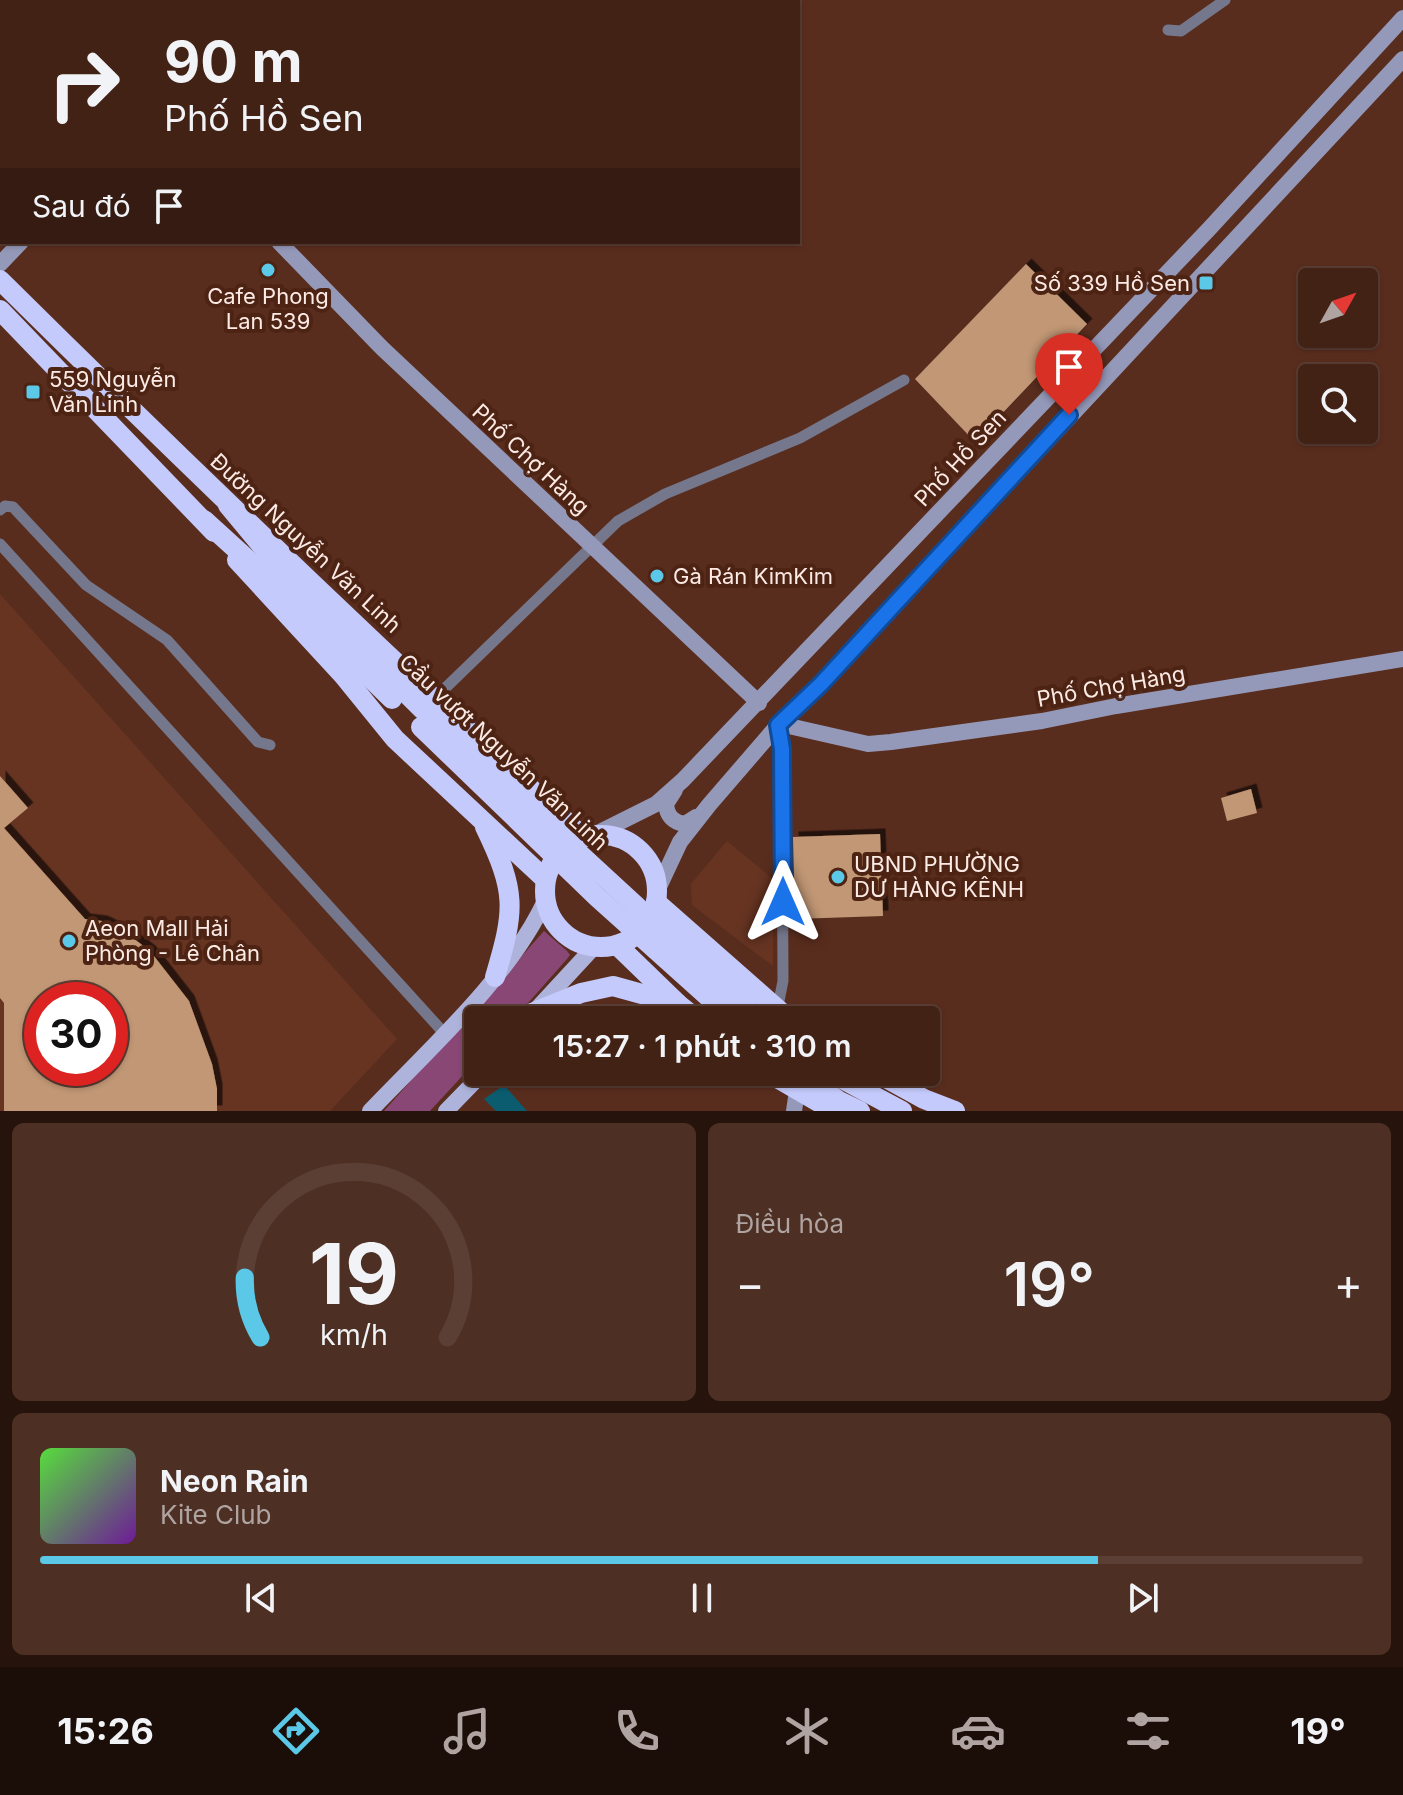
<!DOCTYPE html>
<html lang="vi">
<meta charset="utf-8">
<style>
body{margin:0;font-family:Inter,sans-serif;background:#4d2f23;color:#f1f3f6;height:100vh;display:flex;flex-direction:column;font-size:30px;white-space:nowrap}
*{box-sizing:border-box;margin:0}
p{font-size:26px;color:#afa4a1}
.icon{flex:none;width:44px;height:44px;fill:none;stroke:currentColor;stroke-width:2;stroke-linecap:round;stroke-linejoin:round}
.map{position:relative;height:1111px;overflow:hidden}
.panel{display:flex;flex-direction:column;gap:12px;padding:12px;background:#25130c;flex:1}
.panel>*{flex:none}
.top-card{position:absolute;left:0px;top:0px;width:800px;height:244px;box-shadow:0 2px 6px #0004,0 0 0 2px #5b3f35;background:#432216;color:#f1f3f6;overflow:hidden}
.needle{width:52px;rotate:50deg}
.tools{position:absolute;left:1298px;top:268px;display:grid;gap:16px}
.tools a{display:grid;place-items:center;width:80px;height:80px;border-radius:8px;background:#432216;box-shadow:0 2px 6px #0004,0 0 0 2px #5b3f35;font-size:40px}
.speed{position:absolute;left:24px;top:982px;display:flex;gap:16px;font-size:40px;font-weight:700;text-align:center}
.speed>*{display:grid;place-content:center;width:104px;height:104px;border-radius:50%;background:#432216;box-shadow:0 2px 6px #0004,0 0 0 2px #5b3f35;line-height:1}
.speed .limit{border:12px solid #d22;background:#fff;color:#111}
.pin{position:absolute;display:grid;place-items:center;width:68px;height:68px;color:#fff;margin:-82px -34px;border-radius:50% 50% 50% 0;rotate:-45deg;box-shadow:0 0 8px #0007}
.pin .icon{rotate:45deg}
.me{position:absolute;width:88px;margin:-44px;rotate:0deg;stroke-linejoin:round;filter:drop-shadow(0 0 6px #0008)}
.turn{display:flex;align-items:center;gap:28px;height:168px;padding:0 32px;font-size:36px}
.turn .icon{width:104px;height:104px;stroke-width:2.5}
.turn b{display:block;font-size:56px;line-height:68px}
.then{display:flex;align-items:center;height:76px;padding:0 32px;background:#0003;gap:16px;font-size:30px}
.big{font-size:60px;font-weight:600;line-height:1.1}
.panel .widget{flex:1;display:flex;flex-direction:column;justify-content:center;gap:12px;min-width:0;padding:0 28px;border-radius:12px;background:#4d2f23}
.panel .dial{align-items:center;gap:0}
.dial svg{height:208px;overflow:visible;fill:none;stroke:#5b3f35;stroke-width:7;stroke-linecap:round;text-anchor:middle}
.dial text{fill:#f1f3f6;stroke:none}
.song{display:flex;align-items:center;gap:24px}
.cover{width:96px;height:96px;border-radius:12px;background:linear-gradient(135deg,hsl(110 70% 55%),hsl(280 70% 35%))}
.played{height:8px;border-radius:4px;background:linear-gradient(90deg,#5bc8e7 80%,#5b3f35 80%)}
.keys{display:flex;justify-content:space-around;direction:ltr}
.heat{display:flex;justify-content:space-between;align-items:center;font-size:44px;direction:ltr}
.panel .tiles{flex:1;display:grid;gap:12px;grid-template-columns:1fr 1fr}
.widget:last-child{grid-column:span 2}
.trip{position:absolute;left:464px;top:1006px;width:476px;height:80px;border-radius:8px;background:#432216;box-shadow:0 2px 6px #0004,0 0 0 2px #5b3f35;font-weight:600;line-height:80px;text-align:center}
.tabs{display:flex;height:128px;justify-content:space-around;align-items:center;background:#1b0e09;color:#afa4a1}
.tabs .icon{width:56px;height:56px}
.tabs .active{color:#5bc8e7}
.tabs b{font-size:36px;color:#f1f3f6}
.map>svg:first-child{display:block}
.built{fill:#673422;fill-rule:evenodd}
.green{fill:#894775}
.water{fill:#0b5c6f}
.building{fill:#c19775;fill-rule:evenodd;filter:url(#shadow)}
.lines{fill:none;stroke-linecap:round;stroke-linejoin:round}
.street{stroke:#75788c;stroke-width:11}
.secondary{stroke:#9599b9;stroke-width:16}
.primary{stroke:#aeb3dc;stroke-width:16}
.highway{stroke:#c4cafb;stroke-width:20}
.highway-bridge{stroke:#c4cafb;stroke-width:20}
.route-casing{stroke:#114b97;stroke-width:20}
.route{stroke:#1a73e8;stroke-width:14}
.poi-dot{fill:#5bc8e7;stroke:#4d2314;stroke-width:3}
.labels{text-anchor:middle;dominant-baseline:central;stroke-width:8;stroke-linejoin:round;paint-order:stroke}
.poi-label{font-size:22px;fill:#fceae4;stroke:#4d2314;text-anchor:start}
.street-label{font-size:22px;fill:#fceae4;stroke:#4d2314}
</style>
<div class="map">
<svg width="1403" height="1111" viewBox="0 0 1403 1111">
<defs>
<filter id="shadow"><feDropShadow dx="5.5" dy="-5.5" stdDeviation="0" flood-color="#0009"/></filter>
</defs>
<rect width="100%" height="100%" fill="#592d1e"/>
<g class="built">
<polygon points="0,0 37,2 2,2 0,197"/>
<path d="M 0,594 L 397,1039 L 330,1111 L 0,1111 ZM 42,1000 L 110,1000 L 110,1068 L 42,1068 Z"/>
<polygon points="727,841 773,879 773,966 692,905 691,884"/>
</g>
<polygon class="green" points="544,931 567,951 570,955 567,959 513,1020 478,1020 478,1059 430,1111 384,1111"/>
<polygon class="water" points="504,1085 527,1111 496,1111 484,1099"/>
<g class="building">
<polygon points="1026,264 1087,324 975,442 915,379"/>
<path d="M 0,776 L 28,808 L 4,828 L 85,919 L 102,921 L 125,932 L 150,951 L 189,1001 L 212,1064 L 217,1089 L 217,1111 L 4,1111 L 4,1003 L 0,998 ZM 42,1000 L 110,1000 L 110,1068 L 42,1068 Z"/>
<polygon points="1251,789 1257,813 1227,821 1221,798"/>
<polygon points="880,834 883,916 795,919 793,837"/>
</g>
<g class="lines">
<g class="street">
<polyline points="1168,30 1181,31 1225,0"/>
<polyline points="0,510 5,506 13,507 86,585 167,640 258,742 270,745"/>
<polyline points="0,544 444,1033"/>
<polyline points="435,698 618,521 665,494 800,438 904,380"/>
<polyline points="777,1011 783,981 782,749 778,725"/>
</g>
<g class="secondary">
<polyline points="17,0 17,2"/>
<polyline points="195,2 195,0"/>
<polyline points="0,122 2,122"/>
<polyline points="279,242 382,348 759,703"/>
<polyline points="0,264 21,242"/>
<polyline points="780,724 868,744 891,742 1042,721 1116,706 1403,659"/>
<path d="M 675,790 L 666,804 C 667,816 673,822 685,824 L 696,817"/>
<polyline points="596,834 656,804 683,780 1209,229 1403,18"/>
<polyline points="657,891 680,842 709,805 778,725 821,684 1403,59"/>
<polyline points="794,1111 797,1091"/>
</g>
<g class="primary">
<polyline points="533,1013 594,947"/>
<path d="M 370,1111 C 428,1050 509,978 545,901"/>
<polyline points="446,1111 484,1072"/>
</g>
<g class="highway">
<path d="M 0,280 C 191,469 385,655 583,837"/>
<polyline points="0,310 214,532"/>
<polyline points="237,560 343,675 395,739 545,879"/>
<path d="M 485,827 C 517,893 515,909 495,977"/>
<circle cx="601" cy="891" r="56"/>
<polyline points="656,902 790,1020"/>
<polyline points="617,945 678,1004 698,1020"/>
<polyline points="532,1013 581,993 613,986 678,1004"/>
<polyline points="767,1072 834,1111"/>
<polyline points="799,1072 839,1101 860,1111"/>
<polyline points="829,1072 902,1111"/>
<polyline points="875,1072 924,1099 955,1111"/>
</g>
<g class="highway-bridge">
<polyline points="228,505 281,569 422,709 760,1020"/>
<polyline points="204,520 271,581 392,699"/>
<polyline points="421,727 597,897 734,1020"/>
</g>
</g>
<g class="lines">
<defs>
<polyline id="route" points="783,902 782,749 778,725 821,684 1069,415"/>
</defs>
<use href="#route" class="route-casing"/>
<use href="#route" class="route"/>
</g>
<g class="poi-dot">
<circle cx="268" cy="270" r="8"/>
<rect x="1198" y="275" width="16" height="16" rx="4"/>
<rect x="25" y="384" width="16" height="16" rx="4"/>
<circle cx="657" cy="576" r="8"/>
<circle cx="838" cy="877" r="8"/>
<circle cx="69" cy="941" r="8"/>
</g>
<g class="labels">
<g class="poi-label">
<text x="1190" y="283" text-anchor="end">Số 339 Hồ Sen</text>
<text x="268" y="296" text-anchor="middle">Cafe Phong<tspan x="268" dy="25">Lan 539</tspan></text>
<text x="49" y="379">559 Nguyễn<tspan x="49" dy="25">Văn Linh</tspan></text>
<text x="673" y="576">Gà Rán KimKim</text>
<text x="854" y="864">UBND PHƯỜNG<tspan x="854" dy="25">DƯ HÀNG KÊNH</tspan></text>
<text x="85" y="928">Aeon Mall Hải<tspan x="85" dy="25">Phòng - Lê Chân</tspan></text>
</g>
<g class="street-label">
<text transform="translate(960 458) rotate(-47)">Phố Hồ Sen</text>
<text transform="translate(531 459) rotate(43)">Phố Chợ Hàng</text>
<text transform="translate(306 543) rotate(43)">Đường Nguyễn Văn Linh</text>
<text transform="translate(1111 686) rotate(-10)">Phố Chợ Hàng</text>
<text transform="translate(504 752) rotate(43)">Cầu vượt Nguyễn Văn Linh</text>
</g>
</g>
</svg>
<div class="tools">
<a><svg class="needle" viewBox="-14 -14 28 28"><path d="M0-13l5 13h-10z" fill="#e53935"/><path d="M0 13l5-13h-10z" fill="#afa4a1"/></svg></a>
<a><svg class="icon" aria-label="search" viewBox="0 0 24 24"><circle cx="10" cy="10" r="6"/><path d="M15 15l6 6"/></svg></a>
</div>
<div class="speed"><div class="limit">30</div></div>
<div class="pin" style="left:1069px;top:415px;background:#d93025"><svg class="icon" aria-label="arrive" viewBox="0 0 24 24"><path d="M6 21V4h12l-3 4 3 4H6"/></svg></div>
<svg class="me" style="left:783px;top:902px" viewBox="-20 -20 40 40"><path d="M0-17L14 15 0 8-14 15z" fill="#1a73e8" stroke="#fff" stroke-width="4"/></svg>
<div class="trip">15:27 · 1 phút · 310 m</div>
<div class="top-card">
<div class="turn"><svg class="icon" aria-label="right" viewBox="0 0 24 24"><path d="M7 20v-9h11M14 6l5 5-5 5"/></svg><div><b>90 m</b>Phố Hồ Sen</div></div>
<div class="then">Sau đó<svg class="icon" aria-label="arrive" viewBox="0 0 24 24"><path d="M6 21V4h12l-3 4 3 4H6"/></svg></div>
</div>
</div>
<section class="panel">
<div class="tiles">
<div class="widget dial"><svg viewBox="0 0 100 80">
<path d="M14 69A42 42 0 1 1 86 69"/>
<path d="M14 69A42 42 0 0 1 8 46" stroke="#5bc8e7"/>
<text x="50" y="56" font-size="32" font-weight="700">19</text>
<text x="50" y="72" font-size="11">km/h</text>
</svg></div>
<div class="widget"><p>Điều hòa</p>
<div class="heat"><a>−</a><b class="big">19°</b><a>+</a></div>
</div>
<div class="widget">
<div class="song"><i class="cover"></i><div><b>Neon Rain</b><p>Kite Club</p></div></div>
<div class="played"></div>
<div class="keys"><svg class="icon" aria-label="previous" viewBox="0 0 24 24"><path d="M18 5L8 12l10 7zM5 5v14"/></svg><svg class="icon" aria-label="pause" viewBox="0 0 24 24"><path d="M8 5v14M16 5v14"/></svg><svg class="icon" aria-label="next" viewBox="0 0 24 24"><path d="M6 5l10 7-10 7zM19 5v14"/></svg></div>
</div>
</div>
</section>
<nav class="tabs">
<b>15:26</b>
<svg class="icon active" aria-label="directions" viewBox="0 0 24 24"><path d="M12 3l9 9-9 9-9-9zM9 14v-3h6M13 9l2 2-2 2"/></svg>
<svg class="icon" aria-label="music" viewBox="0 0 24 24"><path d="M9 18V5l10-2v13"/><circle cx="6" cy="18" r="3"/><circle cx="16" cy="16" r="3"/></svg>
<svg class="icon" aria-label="phone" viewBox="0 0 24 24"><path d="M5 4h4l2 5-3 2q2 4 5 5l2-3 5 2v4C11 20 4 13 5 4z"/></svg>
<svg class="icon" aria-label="climate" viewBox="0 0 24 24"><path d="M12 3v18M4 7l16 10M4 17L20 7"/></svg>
<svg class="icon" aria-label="car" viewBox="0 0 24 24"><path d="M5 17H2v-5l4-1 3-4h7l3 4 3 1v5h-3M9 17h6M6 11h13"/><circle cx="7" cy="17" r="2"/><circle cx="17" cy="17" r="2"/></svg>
<svg class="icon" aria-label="filters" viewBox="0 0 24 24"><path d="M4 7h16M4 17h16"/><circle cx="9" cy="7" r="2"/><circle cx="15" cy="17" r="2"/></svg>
<b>19°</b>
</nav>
